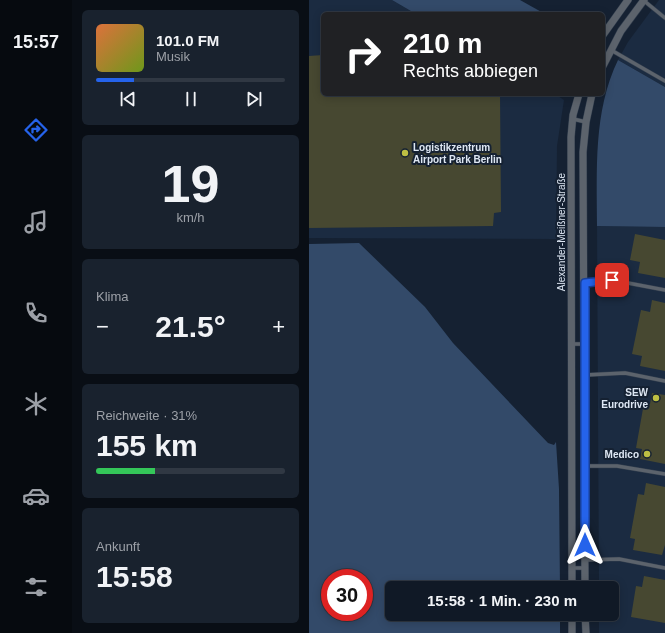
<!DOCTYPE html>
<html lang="de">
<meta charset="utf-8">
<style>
body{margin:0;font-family:Helvetica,sans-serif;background:#19222e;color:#f1f3f6;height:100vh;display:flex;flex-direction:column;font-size:15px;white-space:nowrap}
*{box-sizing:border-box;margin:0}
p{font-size:13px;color:#9ca0a7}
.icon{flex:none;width:22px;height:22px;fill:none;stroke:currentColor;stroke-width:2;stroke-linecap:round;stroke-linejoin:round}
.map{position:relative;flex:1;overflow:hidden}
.details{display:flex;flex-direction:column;gap:10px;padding:10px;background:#090e15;width:237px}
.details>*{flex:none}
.top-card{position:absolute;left:12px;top:12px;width:284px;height:84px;border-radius:6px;box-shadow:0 2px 10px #0003,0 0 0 1px #303843;background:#202124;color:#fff;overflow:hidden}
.speed{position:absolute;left:12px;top:569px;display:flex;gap:8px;font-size:20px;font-weight:700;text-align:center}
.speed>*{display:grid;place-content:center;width:52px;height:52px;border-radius:50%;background:#101926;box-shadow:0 2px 10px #0003,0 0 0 1px #303843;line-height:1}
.speed .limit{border:6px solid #d22;background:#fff;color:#111}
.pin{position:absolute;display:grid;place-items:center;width:34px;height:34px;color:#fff;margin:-17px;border-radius:8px;box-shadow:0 2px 6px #0006}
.me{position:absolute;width:44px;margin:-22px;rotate:0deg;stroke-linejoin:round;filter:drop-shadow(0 0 3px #0008)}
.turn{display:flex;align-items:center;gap:14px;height:84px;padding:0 16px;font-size:18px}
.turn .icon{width:52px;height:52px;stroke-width:2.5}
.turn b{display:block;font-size:28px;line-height:34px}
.big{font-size:30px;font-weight:800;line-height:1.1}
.details .card{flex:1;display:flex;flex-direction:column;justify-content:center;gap:6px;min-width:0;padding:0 14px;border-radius:6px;background:#19222e}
.details .dial{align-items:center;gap:0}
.dial b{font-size:52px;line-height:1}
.song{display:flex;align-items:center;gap:12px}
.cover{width:48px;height:48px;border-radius:6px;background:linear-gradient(135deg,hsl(20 70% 55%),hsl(80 70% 35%))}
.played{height:4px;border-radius:2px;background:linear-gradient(90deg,#2563eb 20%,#303843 20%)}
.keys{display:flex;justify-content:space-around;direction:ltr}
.heat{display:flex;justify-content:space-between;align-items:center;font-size:22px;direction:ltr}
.charge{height:6px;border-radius:3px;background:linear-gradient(90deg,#34c759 31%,#303843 0)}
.trip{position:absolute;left:76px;top:581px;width:234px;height:40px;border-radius:6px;background:#101926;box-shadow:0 2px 10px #0003,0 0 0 1px #303843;font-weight:800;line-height:40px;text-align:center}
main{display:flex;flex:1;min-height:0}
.tabs{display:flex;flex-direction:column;width:72px;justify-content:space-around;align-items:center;background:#060a0f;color:#9ca0a7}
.tabs .icon{width:28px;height:28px}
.tabs .current{color:#2563eb}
.tabs b{font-size:18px;color:#f1f3f6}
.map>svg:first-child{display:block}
.built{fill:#1b2b41}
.green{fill:#334a69;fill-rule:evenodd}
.building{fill:#474831}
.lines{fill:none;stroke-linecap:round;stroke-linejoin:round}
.service-casing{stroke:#313d4d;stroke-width:4.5}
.minor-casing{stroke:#313d4d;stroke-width:8}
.service{stroke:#5c636c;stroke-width:3.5}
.minor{stroke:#5c636c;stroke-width:7}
.route-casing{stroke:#184099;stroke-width:10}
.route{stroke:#2563eb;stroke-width:7}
.poi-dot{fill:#bdbf43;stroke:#152132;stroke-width:1.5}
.labels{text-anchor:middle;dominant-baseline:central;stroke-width:4;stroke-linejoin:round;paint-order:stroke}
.poi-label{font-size:10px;font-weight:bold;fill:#dee7f3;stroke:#152132;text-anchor:end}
.street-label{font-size:10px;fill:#dee7f3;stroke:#152132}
</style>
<main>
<nav class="tabs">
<b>15:57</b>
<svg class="icon current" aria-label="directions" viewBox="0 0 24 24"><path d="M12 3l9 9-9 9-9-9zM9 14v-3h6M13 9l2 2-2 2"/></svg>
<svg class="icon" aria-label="music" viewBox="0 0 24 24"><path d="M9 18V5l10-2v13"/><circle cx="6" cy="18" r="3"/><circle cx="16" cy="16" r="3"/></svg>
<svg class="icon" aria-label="phone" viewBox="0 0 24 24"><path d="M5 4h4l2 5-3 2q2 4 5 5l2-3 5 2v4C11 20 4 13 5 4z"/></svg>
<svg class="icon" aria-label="climate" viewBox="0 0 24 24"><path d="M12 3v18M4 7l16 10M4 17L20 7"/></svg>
<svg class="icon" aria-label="car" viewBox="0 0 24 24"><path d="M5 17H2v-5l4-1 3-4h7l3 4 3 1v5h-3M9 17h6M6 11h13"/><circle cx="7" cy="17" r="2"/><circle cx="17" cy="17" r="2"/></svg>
<svg class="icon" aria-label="filters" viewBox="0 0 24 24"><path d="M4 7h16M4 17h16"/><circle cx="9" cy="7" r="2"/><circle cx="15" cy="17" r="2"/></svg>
</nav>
<section class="details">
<div class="card">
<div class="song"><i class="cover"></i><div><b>101.0 FM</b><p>Musik</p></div></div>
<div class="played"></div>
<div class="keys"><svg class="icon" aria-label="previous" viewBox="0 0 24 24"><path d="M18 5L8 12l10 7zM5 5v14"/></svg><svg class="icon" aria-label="pause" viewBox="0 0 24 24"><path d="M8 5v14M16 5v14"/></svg><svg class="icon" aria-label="next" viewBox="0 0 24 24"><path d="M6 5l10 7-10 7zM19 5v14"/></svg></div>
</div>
<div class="card dial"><b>19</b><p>km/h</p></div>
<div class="card"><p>Klima</p>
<div class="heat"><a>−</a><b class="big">21.5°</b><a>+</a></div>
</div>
<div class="card"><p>Reichweite · 31%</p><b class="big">155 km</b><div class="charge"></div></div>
<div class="card"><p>Ankunft</p><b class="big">15:58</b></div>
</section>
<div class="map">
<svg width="356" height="633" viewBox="0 0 356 633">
<rect width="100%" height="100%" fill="#152132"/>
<g class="built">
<polygon points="0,0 83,0 107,14 14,14 14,94 246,94 255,100 248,146 247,239 0,238"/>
<polygon points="350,0 356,0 356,87 309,60 319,42"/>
<polygon points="288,226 356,227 356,633 290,633 290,614 303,614 303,588 290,588"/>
</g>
<g class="green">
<polygon points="83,0 211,0 236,14 107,14"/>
<path d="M 309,60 L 356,87 L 356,227 L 288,226 C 288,170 284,112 309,60 Z"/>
<path d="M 50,243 L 116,307 L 144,343 L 239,443 L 245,445 L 247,442 L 250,489 L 251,588 L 83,588 L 83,614 L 251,614 L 251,633 L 0,633 L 0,244 ZM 21,578 L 55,578 L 55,612 L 21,612 Z"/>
</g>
<g class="building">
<polygon points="14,55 14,94 191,94 192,212 185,213 184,226 0,228 0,56"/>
<polygon points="326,234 356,240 356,278 329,273 331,262 321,260"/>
<polygon points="343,300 356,303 356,371 331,366 333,356 323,354 332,310 341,312"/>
<polygon points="343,393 356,395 356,464 331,459 333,449 327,448 335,403 341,404"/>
<polygon points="337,483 356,487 356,545 353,555 324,550 326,539 321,538 329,494 335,495"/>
<polygon points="335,576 356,580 356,623 322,617 327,586 333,587"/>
</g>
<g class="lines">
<defs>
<g id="service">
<polyline points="334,0 356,18"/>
<polyline points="302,50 356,81"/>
<polyline points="264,119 277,122"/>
<polyline points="276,283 303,280 356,290"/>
<polyline points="263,344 275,344"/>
<polyline points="276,375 316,373 356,381"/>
<polyline points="276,466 308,466 356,474"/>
<polyline points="276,560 310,559 356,568"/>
<polyline points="263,568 276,568"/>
</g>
<g id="minor">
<polyline points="294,35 319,0"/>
<polyline points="294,66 312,31 335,0"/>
<polyline points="263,588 262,137 264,115 270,94"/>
<polyline points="276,588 274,152 277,122 283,94"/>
<polyline points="276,614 277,633"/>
<polyline points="263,633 263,614"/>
</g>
</defs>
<use href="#service" class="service-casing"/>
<use href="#minor" class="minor-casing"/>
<use href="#service" class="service"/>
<use href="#minor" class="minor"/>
</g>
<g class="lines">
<defs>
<polyline id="route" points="276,545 276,283 303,280"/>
</defs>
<use href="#route" class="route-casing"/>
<use href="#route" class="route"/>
</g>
<g class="poi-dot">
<circle cx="96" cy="153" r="4"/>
<circle cx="347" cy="398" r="4"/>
<circle cx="338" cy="454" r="4"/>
</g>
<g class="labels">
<g class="poi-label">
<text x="104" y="147" text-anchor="start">Logistikzentrum<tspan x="104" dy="12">Airport Park Berlin</tspan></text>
<text x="339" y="392">SEW<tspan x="339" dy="12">Eurodrive</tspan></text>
<text x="330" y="454">Medico</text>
</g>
<g class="street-label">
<text transform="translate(252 232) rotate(-90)">Alexander-Meißner-Straße</text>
</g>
</g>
</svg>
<div class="speed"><div class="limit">30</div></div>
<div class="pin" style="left:303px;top:280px;background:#d93025"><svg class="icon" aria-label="arrive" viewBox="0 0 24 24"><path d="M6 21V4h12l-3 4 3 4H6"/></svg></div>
<svg class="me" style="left:276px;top:545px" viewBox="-20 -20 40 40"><path d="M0-17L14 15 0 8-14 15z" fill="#2563eb" stroke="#fff" stroke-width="4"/></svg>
<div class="trip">15:58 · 1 Min. · 230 m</div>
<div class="top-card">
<div class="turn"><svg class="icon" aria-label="right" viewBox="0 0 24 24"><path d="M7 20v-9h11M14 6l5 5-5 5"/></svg><div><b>210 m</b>Rechts abbiegen</div></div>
</div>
</div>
</main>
